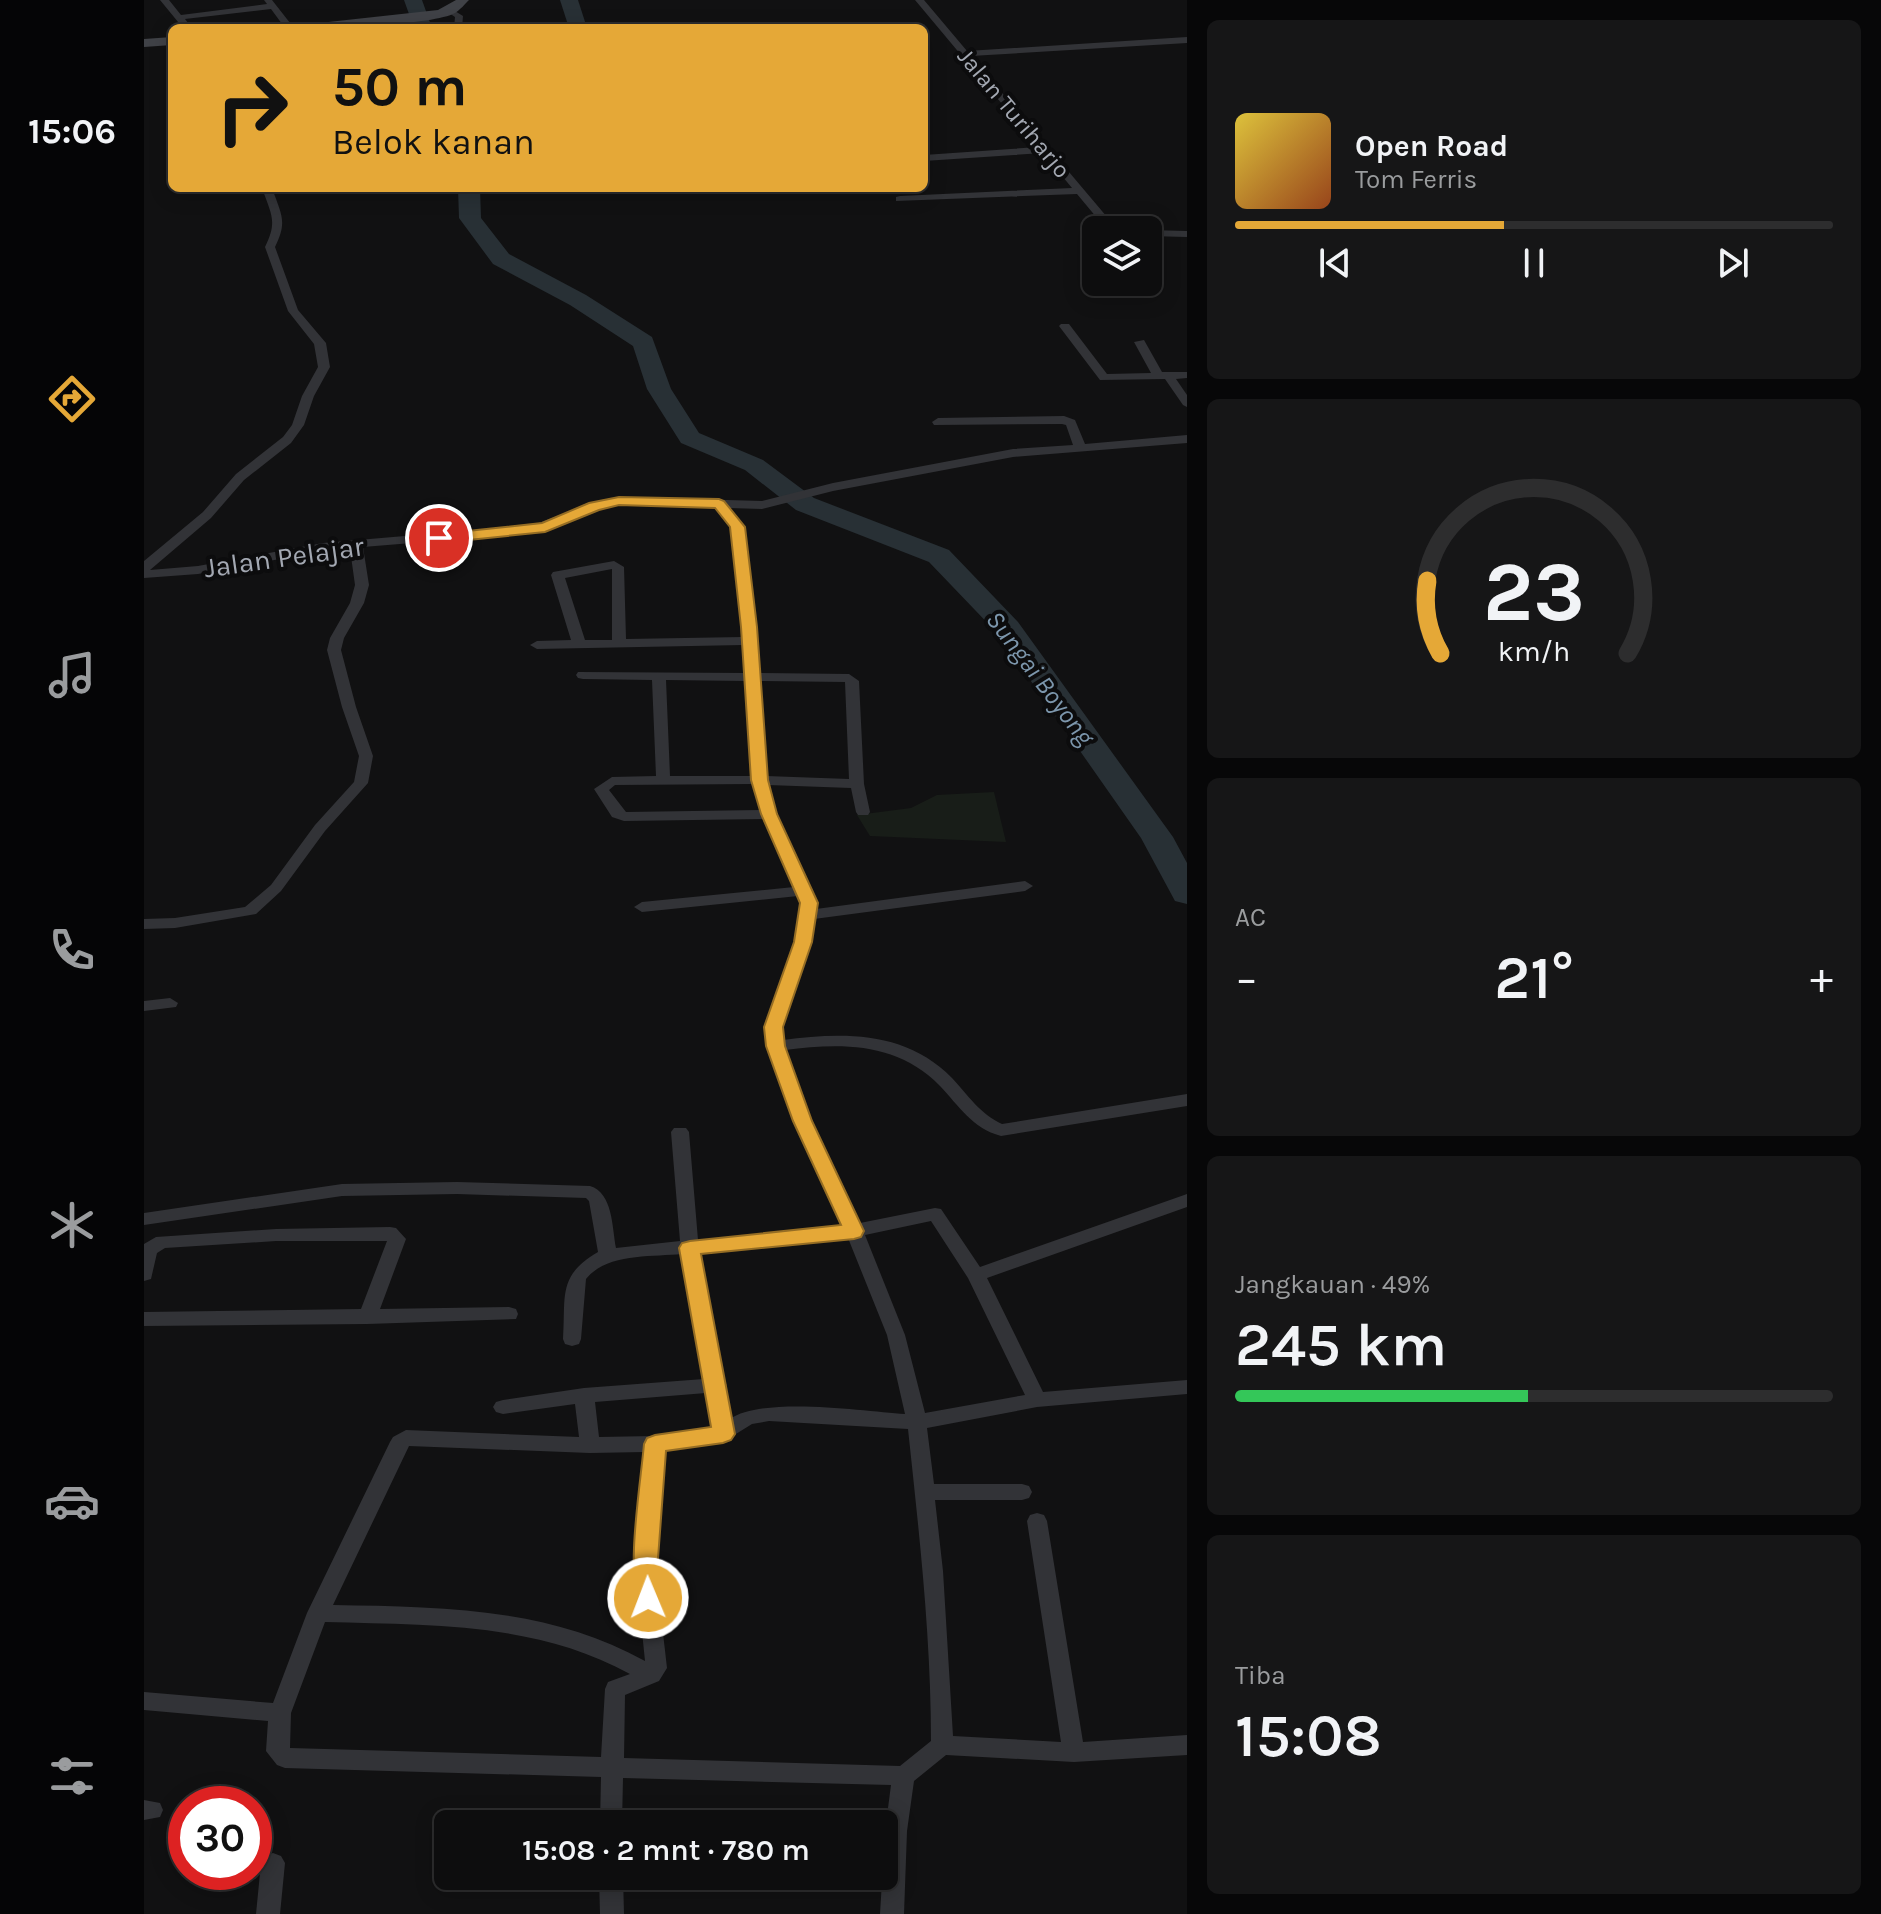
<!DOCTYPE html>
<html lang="id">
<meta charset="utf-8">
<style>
body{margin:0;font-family:Karla,sans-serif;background:#161617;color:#f1f3f6;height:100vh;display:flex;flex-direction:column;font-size:30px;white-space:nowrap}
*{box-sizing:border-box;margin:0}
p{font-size:26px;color:#9a9c9e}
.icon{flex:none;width:44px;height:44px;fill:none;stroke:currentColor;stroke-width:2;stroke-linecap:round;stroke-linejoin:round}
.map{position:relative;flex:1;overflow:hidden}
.side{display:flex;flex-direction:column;gap:20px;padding:20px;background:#070708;width:694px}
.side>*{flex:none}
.banner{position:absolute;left:24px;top:24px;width:760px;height:168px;border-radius:12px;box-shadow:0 4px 20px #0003,0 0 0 2px #2d2d2e;background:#e5a837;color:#111;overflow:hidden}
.buttons{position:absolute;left:938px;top:216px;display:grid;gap:16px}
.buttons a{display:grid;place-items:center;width:80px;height:80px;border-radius:12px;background:#0d0d0e;box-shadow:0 4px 20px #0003,0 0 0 2px #2d2d2e;font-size:40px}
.speed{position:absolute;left:24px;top:1786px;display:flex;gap:16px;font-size:40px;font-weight:700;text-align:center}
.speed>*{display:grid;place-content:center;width:104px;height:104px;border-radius:50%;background:#0d0d0e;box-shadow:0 4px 20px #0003,0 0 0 2px #2d2d2e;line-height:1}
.speed .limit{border:12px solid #d22;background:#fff;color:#111}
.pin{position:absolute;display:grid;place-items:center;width:68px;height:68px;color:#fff;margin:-34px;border:4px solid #fff;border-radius:50%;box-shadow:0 2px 8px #0007}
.me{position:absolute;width:88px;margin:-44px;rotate:359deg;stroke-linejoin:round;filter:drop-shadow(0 0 6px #0008)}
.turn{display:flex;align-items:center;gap:28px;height:168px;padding:0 32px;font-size:36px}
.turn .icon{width:104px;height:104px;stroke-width:2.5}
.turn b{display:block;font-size:56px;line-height:68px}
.big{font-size:60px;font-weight:600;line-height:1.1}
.side .widget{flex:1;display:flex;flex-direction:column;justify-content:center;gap:12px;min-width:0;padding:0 28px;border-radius:12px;background:#161617}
.side .dial{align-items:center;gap:0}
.dial svg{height:208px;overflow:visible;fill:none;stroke:#2d2d2e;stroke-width:7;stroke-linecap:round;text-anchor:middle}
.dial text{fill:#f1f3f6;stroke:none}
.song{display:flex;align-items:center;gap:24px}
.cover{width:96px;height:96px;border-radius:12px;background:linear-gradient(135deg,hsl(50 70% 55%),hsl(20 70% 35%))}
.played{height:8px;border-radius:4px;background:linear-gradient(90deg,#e5a837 45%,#2d2d2e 45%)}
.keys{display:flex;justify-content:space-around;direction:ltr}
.heat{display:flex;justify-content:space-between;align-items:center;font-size:44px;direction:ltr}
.charge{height:12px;border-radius:6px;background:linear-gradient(90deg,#34c759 49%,#2d2d2e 0)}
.trip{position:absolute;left:290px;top:1810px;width:464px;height:80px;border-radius:12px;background:#0d0d0e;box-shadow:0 4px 20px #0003,0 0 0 2px #2d2d2e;font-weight:600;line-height:80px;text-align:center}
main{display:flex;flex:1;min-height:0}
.dock{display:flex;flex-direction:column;width:144px;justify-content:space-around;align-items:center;background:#050506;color:#9a9c9e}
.dock .icon{width:56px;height:56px}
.dock .active{color:#e5a837}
.dock b{font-size:36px;color:#f1f3f6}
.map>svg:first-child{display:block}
.green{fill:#181d18}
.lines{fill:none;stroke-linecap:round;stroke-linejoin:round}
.river{fill:#283035;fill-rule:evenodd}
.street{fill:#323337;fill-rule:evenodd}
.secondary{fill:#404247;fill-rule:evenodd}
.route{fill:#e5a837;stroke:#956d24;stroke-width:2}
.labels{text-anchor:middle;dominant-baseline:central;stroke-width:8;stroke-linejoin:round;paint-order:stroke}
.far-street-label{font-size:24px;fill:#a3a8b2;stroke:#0c0c0d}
.far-water-label{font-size:26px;font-style:italic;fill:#7c96ac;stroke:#0c0c0d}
.street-label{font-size:28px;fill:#a3a8b2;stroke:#0c0c0d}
</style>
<main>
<nav class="dock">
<b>15:06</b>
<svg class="icon active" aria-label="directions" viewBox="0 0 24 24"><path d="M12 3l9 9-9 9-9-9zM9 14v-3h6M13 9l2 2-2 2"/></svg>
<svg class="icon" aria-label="music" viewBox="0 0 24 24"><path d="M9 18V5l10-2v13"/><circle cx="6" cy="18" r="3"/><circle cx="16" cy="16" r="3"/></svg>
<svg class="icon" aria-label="phone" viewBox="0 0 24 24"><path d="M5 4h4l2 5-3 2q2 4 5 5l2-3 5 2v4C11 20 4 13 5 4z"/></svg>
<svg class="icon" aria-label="climate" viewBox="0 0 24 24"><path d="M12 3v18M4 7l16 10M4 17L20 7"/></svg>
<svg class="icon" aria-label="car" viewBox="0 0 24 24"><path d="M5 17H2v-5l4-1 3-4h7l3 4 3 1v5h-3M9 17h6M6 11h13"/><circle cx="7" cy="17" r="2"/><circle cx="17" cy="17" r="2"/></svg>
<svg class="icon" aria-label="filters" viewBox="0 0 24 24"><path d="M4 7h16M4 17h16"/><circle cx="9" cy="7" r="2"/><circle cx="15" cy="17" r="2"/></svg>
</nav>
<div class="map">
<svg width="1043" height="1914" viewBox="0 0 1043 1914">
<rect width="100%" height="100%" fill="#111112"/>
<polygon class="green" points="850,792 862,842 726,836 713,815 767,808 793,795"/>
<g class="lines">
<g class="river">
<polygon points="260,0 278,0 288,28 270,28"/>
<polygon points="416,0 434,0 443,28 425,28"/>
<polygon points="314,188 336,188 337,218 365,254 442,295 508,337 527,389 555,433 619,460 670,498 805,550 874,622 1029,837 1043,863 1043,904 1031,901 997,838 854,634 785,562 652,510 601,470 537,443 503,389 489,346 426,305 349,264 315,218"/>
</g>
<g class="street">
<polygon points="16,0 25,0 37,15 123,4 120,0 128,0 150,28 141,28 127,9 41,19 48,28 39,28"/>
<polygon points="771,0 780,0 823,51 1043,37 1043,43 827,56 974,230 963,230 933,194 752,201 752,197 756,196 928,188 899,153 780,161 780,155 894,147"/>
<polygon points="306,8 319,16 318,28 310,28 311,17 302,11"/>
<path d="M 118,188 L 128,188 C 137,214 144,221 131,247 L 154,310 L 182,343 L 186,367 L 170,396 L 160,425 L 147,443 L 100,480 L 67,518 L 6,570 L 54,566 L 179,543 L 389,525 L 457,500 L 475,497 L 618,501 L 689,483 L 869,449 L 929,445 L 922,425 L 918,424 L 790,425 L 788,422 L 794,418 L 920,416 L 931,420 L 941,444 L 1043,435 L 1043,443 L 869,457 L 689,491 L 618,509 L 585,508 L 599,527 L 615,673 L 705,674 L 715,681 L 720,784 L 726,812 L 724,815 L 714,815 L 712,812 L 707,788 L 624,785 L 632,814 L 669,891 L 672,909 L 881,881 L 889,886 L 881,891 L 670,919 L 667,942 L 638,1027 L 639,1040 C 700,1032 762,1031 808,1078 C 824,1095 836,1114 858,1124 L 1043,1094 L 1043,1106 L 857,1136 C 828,1128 815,1106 796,1086 C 753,1042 698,1043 641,1050 L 668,1121 L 716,1223 L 791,1208 L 797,1209 L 836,1267 L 1043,1194 L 1043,1207 L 843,1278 L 899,1392 L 1043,1380 L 1043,1394 L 893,1407 L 783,1428 L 790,1484 L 878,1484 L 885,1486 L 888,1492 L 885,1498 L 878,1500 L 791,1500 L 799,1571 L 809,1736 L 917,1742 L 883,1521 L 886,1515 L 893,1513 L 900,1515 L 903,1521 L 939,1742 L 1043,1735 L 1043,1755 L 930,1762 L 802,1755 L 770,1781 L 763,1831 L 760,1914 L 736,1914 L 741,1831 L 747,1785 L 479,1778 L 478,1824 L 456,1824 L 457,1777 L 141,1768 L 133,1765 L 122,1751 L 124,1721 L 0,1710 L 0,1692 L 129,1703 L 163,1613 L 246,1442 L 249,1437 L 262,1430 L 435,1437 L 431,1404 L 359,1414 L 352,1412 L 349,1407 L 352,1402 L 359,1400 L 440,1388 L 560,1379 L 538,1254 C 507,1257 463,1253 442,1279 L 437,1339 L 435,1344 L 428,1346 L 421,1344 L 419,1339 C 422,1296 413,1276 454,1252 L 445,1201 L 442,1198 L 313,1194 L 198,1196 L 0,1225 L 0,1213 L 198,1184 L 313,1182 L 446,1186 C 469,1193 468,1227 472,1248 L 536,1241 L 527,1132 L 530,1128 L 542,1128 L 545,1132 L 554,1240 L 698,1226 C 677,1179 655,1133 637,1085 C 631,1067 622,1051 622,1032 C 622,998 669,929 654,896 L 498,912 L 490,907 L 498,902 L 650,887 L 620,819 L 480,821 L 468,817 L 450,789 L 468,777 L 512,776 L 508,680 L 439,679 L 434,678 L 432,675 L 434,672 L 601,673 L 599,645 L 393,649 L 386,645 L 393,641 L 427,640 L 407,575 L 409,572 L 470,561 L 480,567 L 482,639 L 599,637 L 587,527 L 571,508 L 475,505 L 463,506 L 391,533 L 219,547 L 225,585 L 220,603 L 200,638 L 197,650 L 212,707 L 229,756 L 224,783 L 181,831 L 137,891 L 112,914 L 31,928 L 0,929 L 0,919 L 31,918 L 101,907 L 127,885 L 171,825 L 210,782 L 215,756 L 198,707 L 183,650 L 186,638 L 206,603 L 211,585 L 206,549 L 179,551 L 54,574 L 0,578 L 0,561 L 59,512 L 92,474 L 139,437 L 148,425 L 158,396 L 174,367 L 170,344 L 144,311 L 121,247 C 134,221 127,214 118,188 ZM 468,569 L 468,640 L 441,640 L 421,578 ZM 522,680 L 602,681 L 607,776 L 526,776 ZM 615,681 L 701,682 L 705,779 L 622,776 ZM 609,784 L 616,810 L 482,812 L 465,790 L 471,785 ZM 787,1221 L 824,1278 L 881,1395 L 781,1413 L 761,1335 L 721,1235 ZM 704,1238 L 743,1335 L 761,1414 C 719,1411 619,1396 586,1419 L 581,1389 L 583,1385 L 579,1380 L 556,1253 ZM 562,1393 L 568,1428 L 511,1436 L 455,1437 L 451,1402 ZM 625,1421 L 764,1429 C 775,1532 787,1636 787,1741 L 756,1766 L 480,1758 L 481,1695 L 515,1681 L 523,1668 L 512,1572 L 520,1450 L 579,1442 L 608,1424 ZM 265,1446 L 446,1453 L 501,1452 L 492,1572 L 501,1661 C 404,1607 296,1607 189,1605 ZM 181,1622 C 285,1625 392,1622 486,1674 L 464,1682 L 461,1689 L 457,1757 L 146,1748 L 147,1713 Z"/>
<polygon points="1004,230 1043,231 1043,237 1004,236"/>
<polygon points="917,324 925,324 963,374 1007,373 990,342 1000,340 1018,372 1043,372 1043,378 1032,379 1043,395 1043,407 1039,405 1021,379 956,380 915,326"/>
<polygon points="26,998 34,1003 32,1007 0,1011 0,1001"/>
<polygon points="246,1227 252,1228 262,1239 236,1309 365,1307 372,1309 374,1314 372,1319 223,1324 0,1326 0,1312 217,1309 243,1241 132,1241 21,1248 13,1253 7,1279 0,1281 0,1244 12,1237 132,1229"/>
<polygon points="0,1800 16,1803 19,1810 16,1817 0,1820"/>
<polygon points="129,1853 137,1856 141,1863 136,1914 112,1914 117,1863 121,1856"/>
<polygon points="455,1876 479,1876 480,1914 456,1914"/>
</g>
<g class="secondary">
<path d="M 312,0 L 325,0 C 321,4 316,10 311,13 C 289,25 189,28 160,28 L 166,24 L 294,10 Z"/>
<polygon points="28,37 28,45 0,47 0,39"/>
</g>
</g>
<path class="route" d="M 475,497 L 575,499 L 580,501 L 601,527 L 613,627 L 624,780 L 633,814 L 674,903 L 668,942 L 639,1027 L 641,1046 L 668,1121 L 720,1231 L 717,1237 L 710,1239 L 557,1254 L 591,1434 L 587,1440 L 579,1443 L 522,1451 L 513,1572 L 516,1598 L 513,1605 L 504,1608 L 496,1605 C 481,1576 497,1480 500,1444 L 503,1438 L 511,1435 L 567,1427 L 535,1248 L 538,1243 L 546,1241 L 697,1225 L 649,1121 L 622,1046 L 620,1027 L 650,942 L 656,903 L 617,814 L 607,780 L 597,627 L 586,527 L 571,508 L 475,505 L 455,510 L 401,532 L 295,543 L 288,538 L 295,534 L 398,523 L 445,503 Z"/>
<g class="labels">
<g class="far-street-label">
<text transform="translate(870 113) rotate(50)">Jalan Turiharjo</text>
</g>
<g class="far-water-label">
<text transform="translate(896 678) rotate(53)">Sungai Boyong</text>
</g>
<g class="street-label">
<text transform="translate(140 557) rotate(-8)">Jalan Pelajar</text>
</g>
</g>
</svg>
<div class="buttons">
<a><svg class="icon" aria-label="layers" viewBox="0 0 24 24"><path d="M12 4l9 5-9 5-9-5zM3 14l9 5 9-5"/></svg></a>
</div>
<div class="speed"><div class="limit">30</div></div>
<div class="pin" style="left:295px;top:538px;background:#d93025"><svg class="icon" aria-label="arrive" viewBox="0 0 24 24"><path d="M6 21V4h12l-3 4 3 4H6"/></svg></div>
<svg class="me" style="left:504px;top:1598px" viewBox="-20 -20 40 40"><circle r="17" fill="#e5a837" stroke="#fff" stroke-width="3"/><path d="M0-11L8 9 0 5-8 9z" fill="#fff"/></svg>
<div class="trip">15:08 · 2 mnt · 780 m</div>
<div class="banner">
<div class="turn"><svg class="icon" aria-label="right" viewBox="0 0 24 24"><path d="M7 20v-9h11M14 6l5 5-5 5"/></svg><div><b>50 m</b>Belok kanan</div></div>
</div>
</div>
<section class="side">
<div class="widget">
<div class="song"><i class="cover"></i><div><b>Open Road</b><p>Tom Ferris</p></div></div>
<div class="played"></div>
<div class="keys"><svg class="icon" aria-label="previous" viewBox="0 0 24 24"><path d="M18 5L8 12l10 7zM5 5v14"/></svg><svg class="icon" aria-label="pause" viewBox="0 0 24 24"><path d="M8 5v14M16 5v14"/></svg><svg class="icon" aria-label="next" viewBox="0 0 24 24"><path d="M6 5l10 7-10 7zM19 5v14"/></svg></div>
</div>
<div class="widget dial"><svg viewBox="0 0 100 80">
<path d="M14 69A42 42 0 1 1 86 69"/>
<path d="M14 69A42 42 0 0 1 9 41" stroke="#e5a837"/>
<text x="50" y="56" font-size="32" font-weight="700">23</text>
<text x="50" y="72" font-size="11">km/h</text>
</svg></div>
<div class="widget"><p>AC</p>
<div class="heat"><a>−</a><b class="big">21°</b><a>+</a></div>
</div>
<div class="widget"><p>Jangkauan · 49%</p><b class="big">245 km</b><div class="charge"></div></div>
<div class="widget"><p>Tiba</p><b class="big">15:08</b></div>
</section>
</main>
